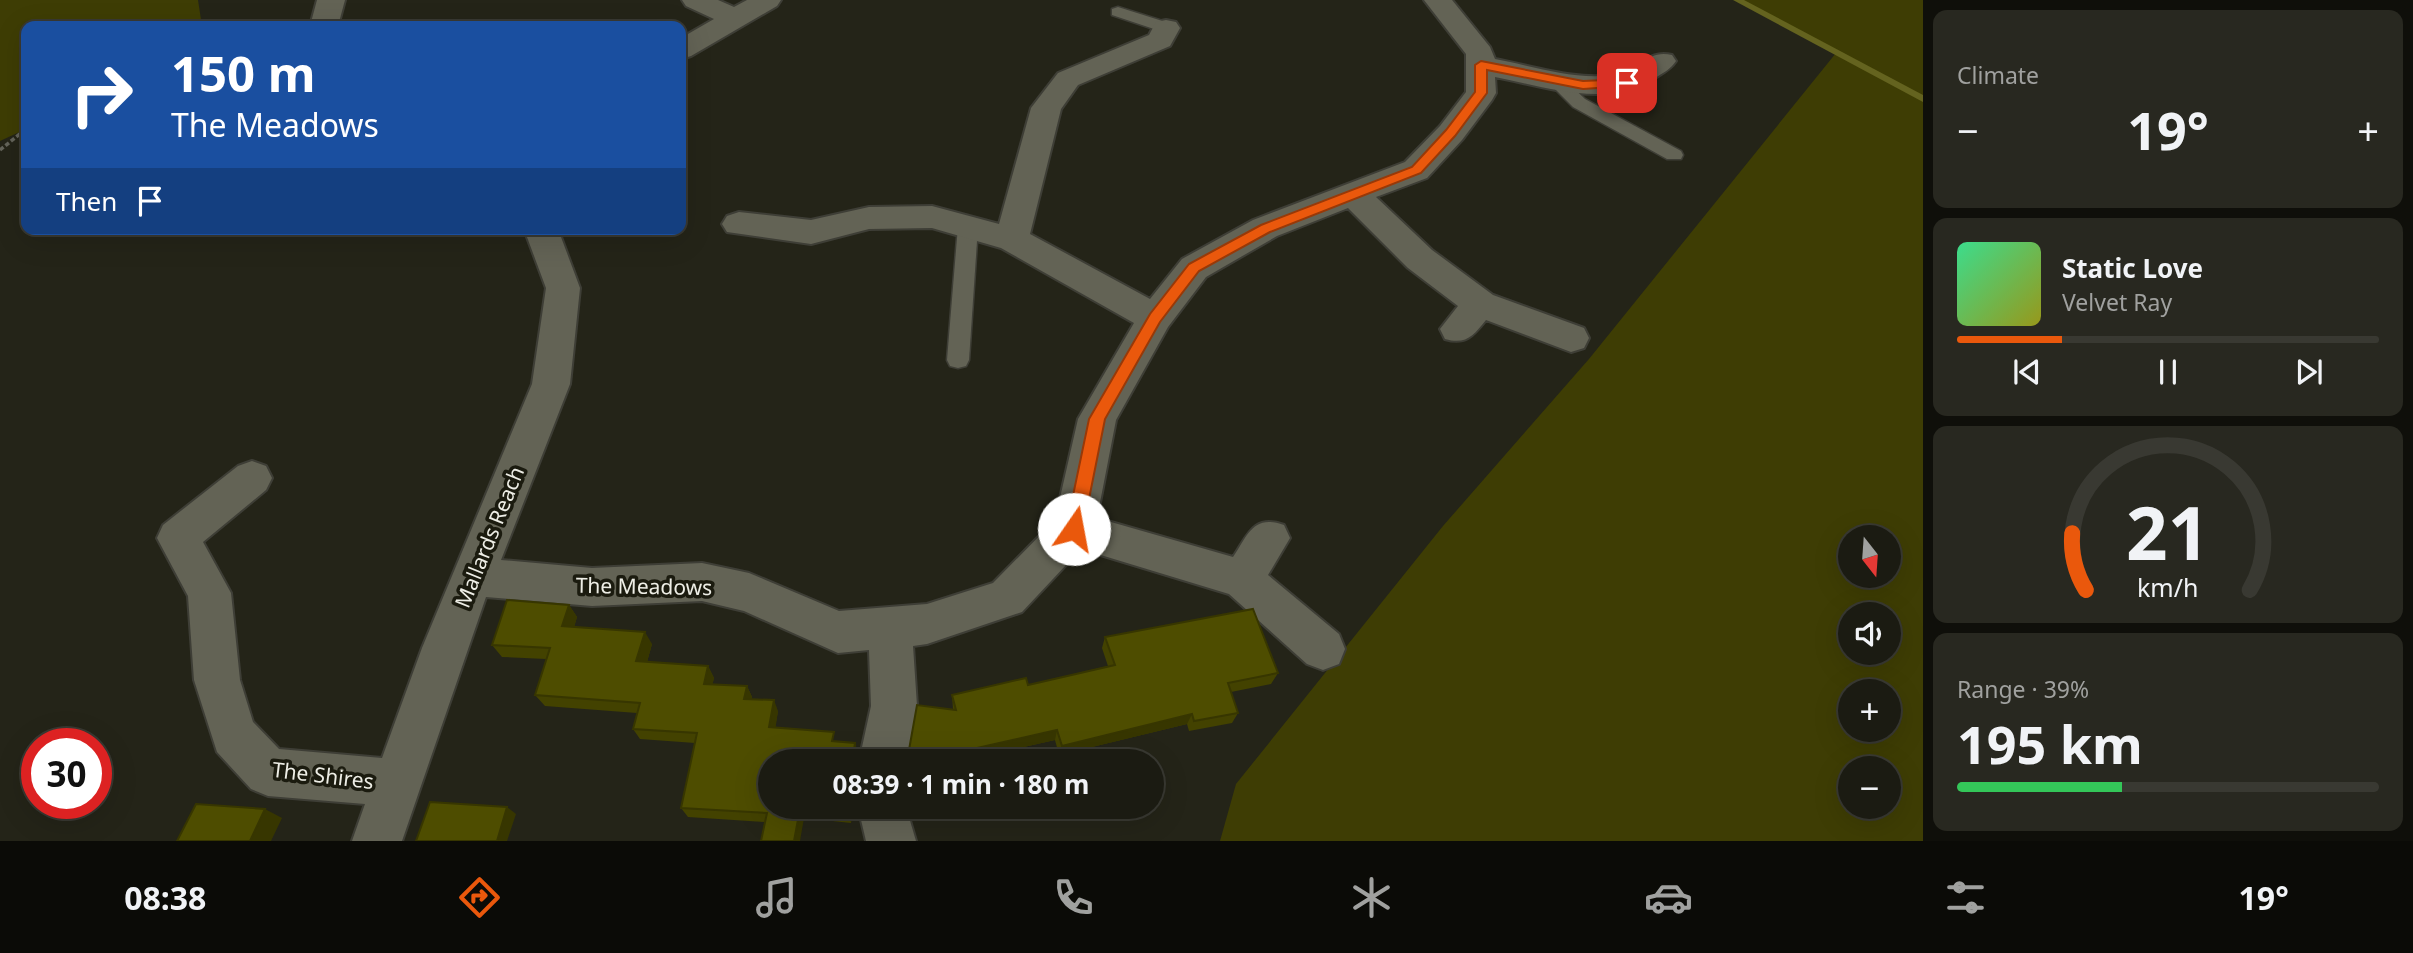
<!DOCTYPE html>
<meta charset="utf-8">
<style>
body{margin:0;font-family:"Noto Sans",sans-serif;background:#282820;color:#f1f3f6;height:100vh;display:flex;flex-direction:column;font-size:26px;white-space:nowrap}
*{box-sizing:border-box;margin:0}
p{font-size:23px;color:#a0a19f}
.icon{flex:none;width:38px;height:38px;fill:none;stroke:currentColor;stroke-width:2;stroke-linecap:round;stroke-linejoin:round}
.map{position:relative;flex:1;overflow:hidden}
.sheet{display:flex;flex-direction:column;gap:10px;padding:10px;background:#0f0f0a;width:490px}
.sheet>*{flex:none}
.hud{position:absolute;left:21px;top:21px;width:665px;height:214px;border-radius:14px;box-shadow:0 7px 28px #0002,0 0 0 2px #393932;background:#1a4fa0;color:#fff;overflow:hidden}
.needle{width:46px;rotate:163deg}
.controls{position:absolute;left:1838px;top:525px;display:grid;gap:14px}
.controls a{display:grid;place-items:center;width:63px;height:63px;border-radius:50%;background:#1b1b12;box-shadow:0 7px 28px #0002,0 0 0 2px #393932;font-size:35px}
.speed{position:absolute;left:21px;top:728px;display:flex;gap:14px;font-size:35px;font-weight:700;text-align:center}
.speed>*{display:grid;place-content:center;width:91px;height:91px;border-radius:50%;background:#1b1b12;box-shadow:0 7px 28px #0002,0 0 0 2px #393932;line-height:1}
.speed .limit{border:10px solid #d22;background:#fff;color:#111}
.pin{position:absolute;display:grid;place-items:center;width:60px;height:60px;color:#fff;margin:-30px;border-radius:14px;box-shadow:0 4px 10px #0006}
.me{position:absolute;width:77px;margin:-38px;rotate:12deg;stroke-linejoin:round;filter:drop-shadow(0 0 5px #0008)}
.turn{display:flex;align-items:center;gap:24px;height:147px;padding:0 35px;font-size:32px}
.turn .icon{width:91px;height:91px;stroke-width:2.5}
.turn b{display:block;font-size:49px;line-height:60px}
.then{display:flex;align-items:center;height:66px;padding:0 35px;background:#0003;gap:14px;font-size:26px}
.big{font-size:52px;font-weight:700;line-height:1.1}
.sheet .widget{flex:1;display:flex;flex-direction:column;justify-content:center;gap:10px;min-width:0;padding:0 24px;border-radius:14px;background:#282820}
.sheet .dial{align-items:center;gap:0}
.dial svg{height:182px;overflow:visible;fill:none;stroke:#393932;stroke-width:7;stroke-linecap:round;text-anchor:middle}
.dial text{fill:#f1f3f6;stroke:none}
.song{display:flex;align-items:center;gap:21px}
.cover{width:84px;height:84px;border-radius:10px;background:linear-gradient(135deg,hsl(150 70% 55%),hsl(60 70% 35%))}
.played{height:7px;border-radius:4px;background:linear-gradient(90deg,#ea580c 25%,#393932 25%)}
.keys{display:flex;justify-content:space-around;direction:ltr}
.heat{display:flex;justify-content:space-between;align-items:center;font-size:38px;direction:ltr}
.charge{height:10px;border-radius:5px;background:linear-gradient(90deg,#34c759 39%,#393932 0)}
.trip{position:absolute;left:758px;top:749px;width:406px;height:70px;border-radius:35px;background:#1b1b12;box-shadow:0 7px 28px #0002,0 0 0 2px #393932;font-weight:700;line-height:70px;text-align:center}
.tab-bar{display:flex;height:112px;justify-content:space-around;align-items:center;background:#0b0b07;color:#a0a19f}
.tab-bar .icon{width:49px;height:49px}
.tab-bar .on{color:#ea580c}
.tab-bar b{font-size:32px;color:#f1f3f6}
main{display:flex;flex:1;min-height:0}
.map>svg:first-child{display:block}
.green{fill:#3e3d04;fill-rule:evenodd}
.lines{fill:none;stroke-linecap:round;stroke-linejoin:round}
.stream{fill:#64631f;fill-rule:evenodd}
.service-casing{stroke:#3e3e36;stroke-width:3}
.minor-casing{stroke:#3e3e36;stroke-width:4}
.path{stroke:#64645a;stroke-width:3.5;stroke-dasharray:4.5 2.5;stroke-linecap:butt}
.service{fill:#636355;fill-rule:evenodd}
.minor{fill:#636355;fill-rule:evenodd}
.wall{fill:#434200}
.shaded-wall{fill:#373600}
.building{fill:#4e4d00;stroke:#373600;stroke-width:2}
.route{fill:#ea580c;stroke:#983908;stroke-width:2}
.labels{text-anchor:middle;dominant-baseline:central;stroke-width:7;stroke-linejoin:round;paint-order:stroke}
.street-label{font-size:21px;fill:#eeeee6;stroke:#1b1b0f}
</style>
<main>
<div class="map">
<svg width="1923" height="841" viewBox="0 0 1923 841">
<rect width="100%" height="100%" fill="#242418"/>
<g class="green">
<polygon points="0,0 198,0 202,26 26,26 26,129 0,141"/>
<path d="M 1737,0 L 1923,0 L 1923,841 L 1220,841 L 1236,784 L 1443,526 L 1589,359 L 1836,53 ZM 1850,537 L 1888,537 L 1888,576 L 1850,576 ZM 1850,614 L 1888,614 L 1888,653 L 1850,653 ZM 1850,691 L 1888,691 L 1888,730 L 1850,730 ZM 1850,768 L 1888,768 L 1888,807 L 1850,807 Z"/>
</g>
<g class="lines">
<polygon class="stream" points="1733,0 1744,0 1923,95 1923,102"/>
<defs>
<g id="service">
<polygon points="1118,7 1172,24 1174,28 1166,33 1112,15 1112,9"/>
<polygon points="1555,75 1561,76 1585,99 1681,151 1683,155 1681,159 1667,159 1573,107 1546,80"/>
<polygon points="968,219 978,226 969,360 966,366 958,368 950,366 947,360 958,226"/>
</g>
<g id="minor">
<polygon points="317,0 345,0 338,26 310,26"/>
<polygon points="682,0 718,0 734,7 747,0 781,0 777,6 691,56 681,59 681,38 714,19 686,6"/>
<path d="M 1424,0 L 1452,0 L 1490,47 L 1495,59 C 1533,66 1579,82 1618,74 C 1639,70 1648,49 1672,55 L 1676,61 C 1671,69 1663,73 1655,78 C 1607,109 1547,87 1495,77 L 1496,93 L 1492,100 L 1462,140 L 1427,178 L 1376,197 L 1432,250 L 1493,295 L 1584,328 L 1589,338 L 1584,348 L 1571,352 L 1486,320 C 1473,336 1466,345 1445,339 L 1440,329 L 1458,306 L 1408,268 L 1348,208 L 1277,236 L 1206,277 L 1168,327 L 1116,420 L 1097,518 L 1233,557 C 1248,535 1253,514 1284,525 L 1290,538 L 1268,575 L 1339,634 L 1345,649 L 1339,664 L 1323,670 L 1307,664 L 1229,594 L 1081,549 L 1022,612 L 927,644 L 913,646 L 917,706 L 907,761 L 859,761 L 871,706 L 869,650 L 838,653 L 744,611 L 702,601 L 592,606 L 486,597 L 402,841 L 352,841 L 365,804 L 268,796 L 251,789 L 217,752 L 194,680 L 188,596 L 157,538 L 163,525 L 238,466 L 252,461 L 266,466 L 272,478 L 266,490 L 203,542 L 231,593 L 240,680 L 253,722 L 279,749 L 382,758 L 422,648 L 532,384 L 546,288 L 524,229 L 558,229 L 580,288 L 570,384 L 501,560 L 592,568 L 702,563 L 749,573 L 839,611 L 927,604 L 993,583 L 1055,520 L 1078,419 L 1134,323 L 1001,248 L 932,228 L 869,229 L 811,244 L 727,232 L 722,224 L 727,216 L 739,212 L 811,220 L 869,207 L 932,206 L 999,224 L 1031,108 L 1058,73 L 1149,35 L 1156,22 L 1166,20 L 1176,22 L 1180,28 L 1170,46 L 1078,85 L 1061,109 L 1030,234 L 1150,299 L 1182,259 L 1253,220 L 1405,162 L 1440,126 L 1466,92 L 1466,54 Z"/>
<polygon points="858,807 906,807 916,841 866,841"/>
</g>
</defs>
<use href="#service" class="service-casing"/>
<use href="#minor" class="minor-casing"/>
<polyline class="path" points="0,150 26,129"/>
<use href="#service" class="service"/>
<use href="#minor" class="minor"/>
</g>
<g class="wall">
<polygon points="569,605 577,617 574,627 652,644 647,662 708,666 714,678 712,685 747,686 752,697 751,699 778,711 775,728 837,742 855,743 859,761 770,761 770,807 853,807 851,823 804,818 765,822 688,817 681,808 695,743 640,739 633,729 637,713 545,706 535,695 546,659 502,657 492,645"/>
<polygon points="1105,637 1278,673 1271,684 1231,692 1238,713 1232,723 1189,731 1187,724 1059,755 1055,740 962,761 922,761 910,760 909,750 953,709 952,695 1028,685 1108,666 1102,648"/>
</g>
<g class="shaded-wall">
<polygon points="569,605 577,617 571,638 562,626"/>
<polygon points="645,632 652,644 644,673 636,661"/>
<polygon points="708,666 714,678 710,695 704,684"/>
<polygon points="747,686 752,697 749,710 744,699"/>
<polygon points="774,700 778,711 774,738 769,727"/>
<polygon points="1192,714 1187,724 1059,755 1062,746"/>
<polygon points="1057,730 1055,740 962,761 946,761 946,755"/>
<polygon points="855,743 858,753 859,761 856,761 854,750"/>
<polygon points="507,807 516,814 507,841 497,841"/>
<polygon points="850,807 853,807 851,823 849,814"/>
<polygon points="265,809 282,818 271,841 250,841"/>
<polygon points="800,809 804,818 800,841 794,841"/>
</g>
<g class="building">
<polygon points="507,600 569,605 562,626 645,632 636,661 708,666 704,684 747,686 744,699 774,700 769,727 834,732 832,741 855,743 854,750 857,754 856,761 770,761 770,807 850,807 849,814 800,809 794,841 761,841 767,813 681,808 697,733 633,729 640,703 535,695 550,648 492,645"/>
<polygon points="1253,609 1278,673 1228,683 1238,713 1194,721 1192,714 1062,746 1057,730 946,755 909,750 917,705 956,710 952,695 1026,678 1028,685 1115,665 1105,637"/>
<polygon points="430,802 507,807 497,841 416,841"/>
<polygon points="196,804 265,809 250,841 177,841"/>
</g>
<polygon class="route" points="1481,61 1583,81 1627,79 1633,83 1627,86 1583,89 1487,70 1487,93 1455,136 1421,173 1270,232 1199,271 1160,322 1105,419 1083,529 1080,535 1068,535 1066,529 1089,419 1150,314 1189,264 1261,225 1412,167 1446,130 1475,92 1475,65"/>
<g class="labels">
<g class="street-label">
<text transform="translate(489 537) rotate(-68)">Mallards Reach</text>
<text transform="translate(644 586) rotate(1)">The Meadows</text>
<text transform="translate(323 775) rotate(7)">The Shires</text>
</g>
</g>
</svg>
<div class="controls">
<a><svg class="needle" viewBox="-14 -14 28 28"><path d="M0-13l5 13h-10z" fill="#e53935"/><path d="M0 13l5-13h-10z" fill="#a0a19f"/></svg></a>
<a><svg class="icon" aria-label="sound" viewBox="0 0 24 24"><path d="M4 9h4l5-4v14l-5-4H4zM17 9q2 3 0 6"/></svg></a>
<a>+</a>
<a>−</a>
</div>
<div class="speed"><div class="limit">30</div></div>
<div class="pin" style="left:1627px;top:83px;background:#d93025"><svg class="icon" aria-label="arrive" viewBox="0 0 24 24"><path d="M6 21V4h12l-3 4 3 4H6"/></svg></div>
<svg class="me" style="left:1074px;top:529px" viewBox="-20 -20 40 40"><circle r="19" fill="#fff"/><path d="M0-13L10 11 0 6-10 11z" fill="#ea580c"/></svg>
<div class="trip">08:39 · 1 min · 180 m</div>
<div class="hud">
<div class="turn"><svg class="icon" aria-label="right" viewBox="0 0 24 24"><path d="M7 20v-9h11M14 6l5 5-5 5"/></svg><div><b>150 m</b>The Meadows</div></div>
<div class="then">Then<svg class="icon" aria-label="arrive" viewBox="0 0 24 24"><path d="M6 21V4h12l-3 4 3 4H6"/></svg></div>
</div>
</div>
<section class="sheet">
<div class="widget"><p>Climate</p>
<div class="heat"><a>−</a><b class="big">19°</b><a>+</a></div>
</div>
<div class="widget">
<div class="song"><i class="cover"></i><div><b>Static Love</b><p>Velvet Ray</p></div></div>
<div class="played"></div>
<div class="keys"><svg class="icon" aria-label="previous" viewBox="0 0 24 24"><path d="M18 5L8 12l10 7zM5 5v14"/></svg><svg class="icon" aria-label="pause" viewBox="0 0 24 24"><path d="M8 5v14M16 5v14"/></svg><svg class="icon" aria-label="next" viewBox="0 0 24 24"><path d="M6 5l10 7-10 7zM19 5v14"/></svg></div>
</div>
<div class="widget dial"><svg viewBox="0 0 100 80">
<path d="M14 69A42 42 0 1 1 86 69"/>
<path d="M14 69A42 42 0 0 1 8 44" stroke="#ea580c"/>
<text x="50" y="56" font-size="32" font-weight="700">21</text>
<text x="50" y="72" font-size="11">km/h</text>
</svg></div>
<div class="widget"><p>Range · 39%</p><b class="big">195 km</b><div class="charge"></div></div>
</section>
</main>
<nav class="tab-bar">
<b>08:38</b>
<svg class="icon on" aria-label="directions" viewBox="0 0 24 24"><path d="M12 3l9 9-9 9-9-9zM9 14v-3h6M13 9l2 2-2 2"/></svg>
<svg class="icon" aria-label="music" viewBox="0 0 24 24"><path d="M9 18V5l10-2v13"/><circle cx="6" cy="18" r="3"/><circle cx="16" cy="16" r="3"/></svg>
<svg class="icon" aria-label="phone" viewBox="0 0 24 24"><path d="M5 4h4l2 5-3 2q2 4 5 5l2-3 5 2v4C11 20 4 13 5 4z"/></svg>
<svg class="icon" aria-label="climate" viewBox="0 0 24 24"><path d="M12 3v18M4 7l16 10M4 17L20 7"/></svg>
<svg class="icon" aria-label="car" viewBox="0 0 24 24"><path d="M5 17H2v-5l4-1 3-4h7l3 4 3 1v5h-3M9 17h6M6 11h13"/><circle cx="7" cy="17" r="2"/><circle cx="17" cy="17" r="2"/></svg>
<svg class="icon" aria-label="filters" viewBox="0 0 24 24"><path d="M4 7h16M4 17h16"/><circle cx="9" cy="7" r="2"/><circle cx="15" cy="17" r="2"/></svg>
<b>19°</b>
</nav>
